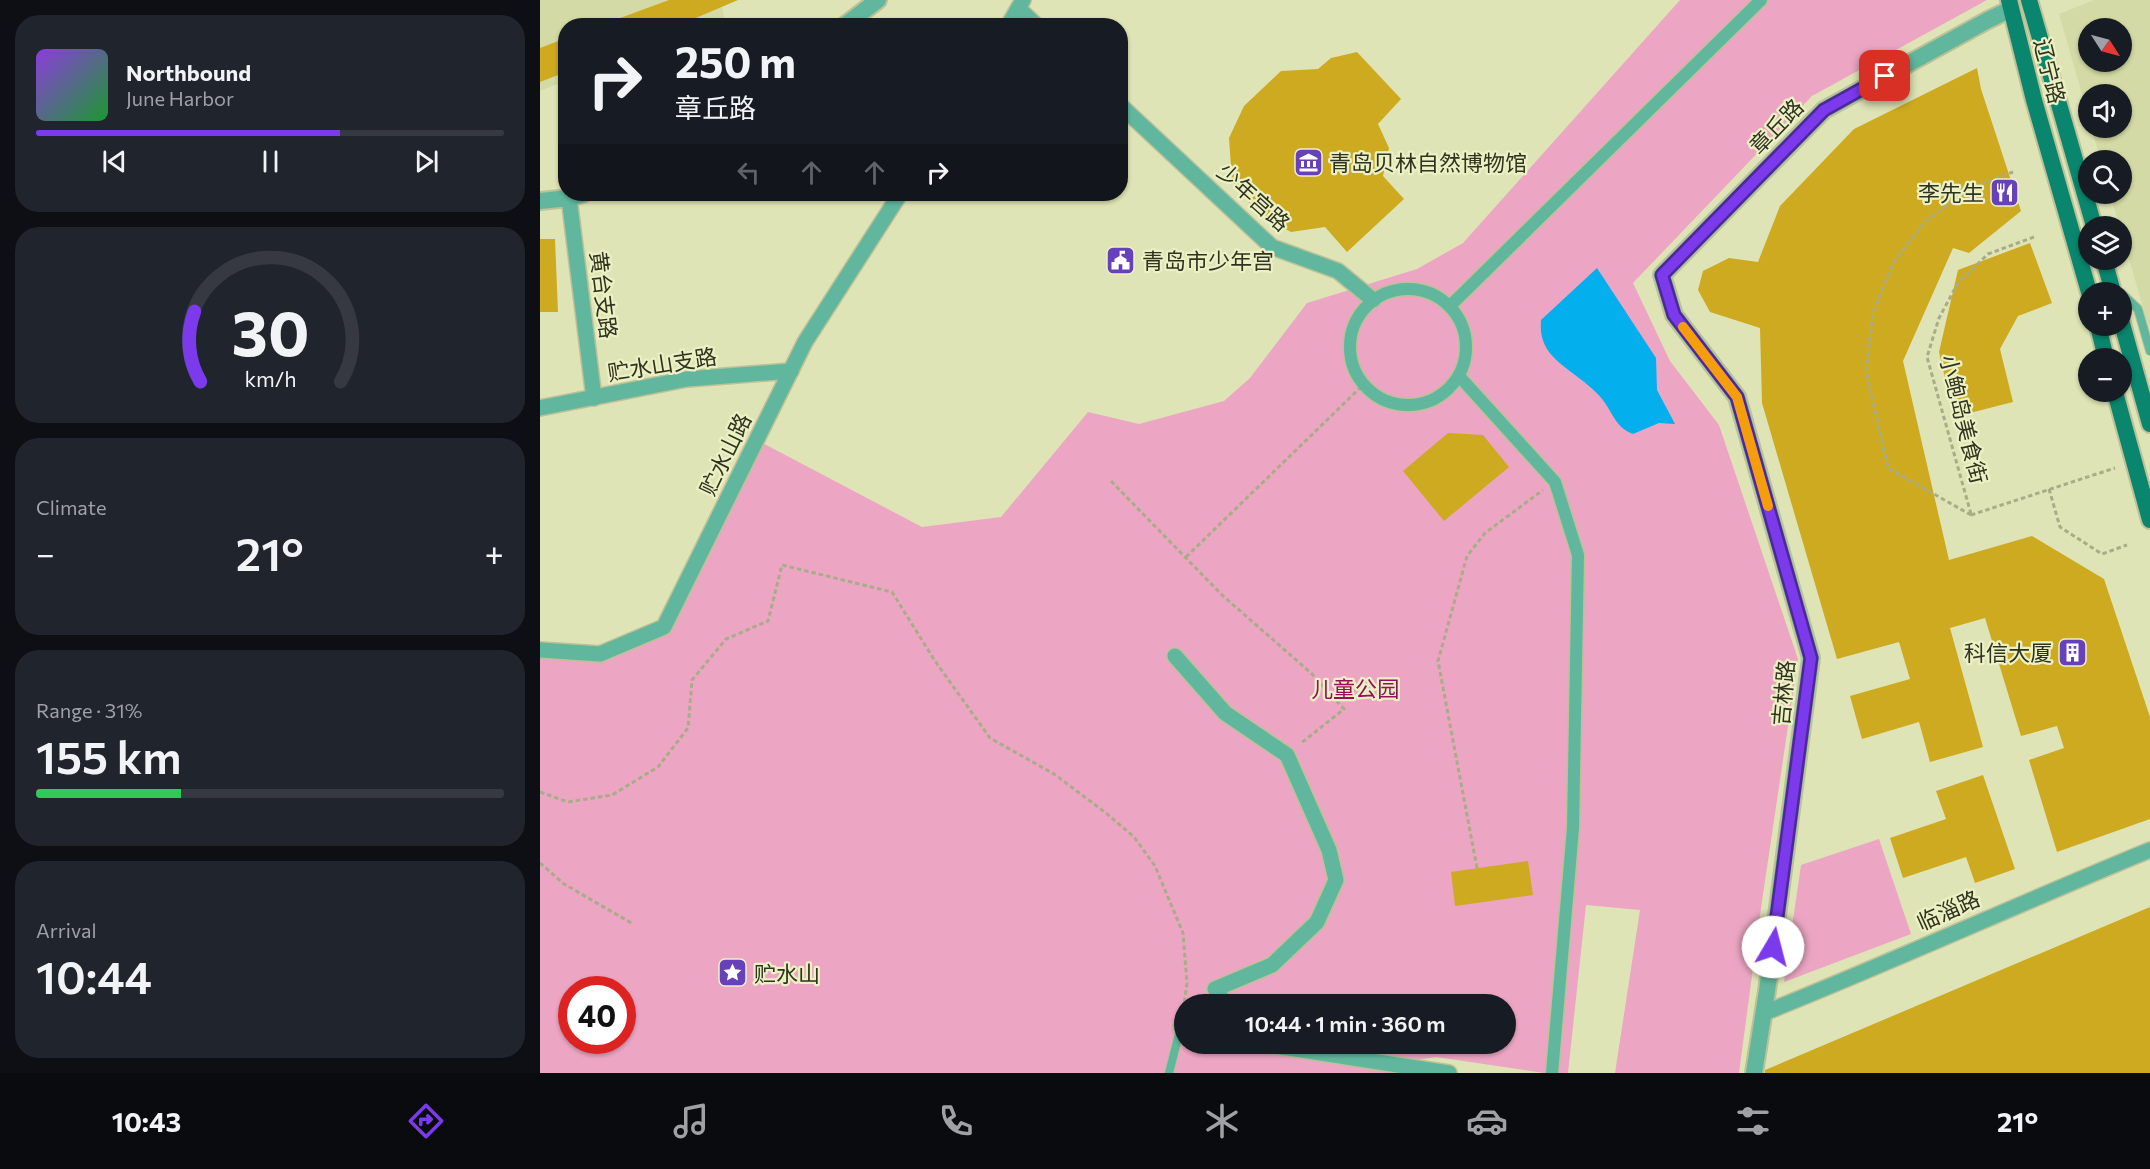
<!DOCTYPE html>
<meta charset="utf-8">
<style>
body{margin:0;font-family:Commissioner,"Noto Sans SC",sans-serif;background:#20242c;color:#f1f3f6;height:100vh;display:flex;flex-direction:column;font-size:22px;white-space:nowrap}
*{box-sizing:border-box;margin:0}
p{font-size:20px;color:#9ea1a6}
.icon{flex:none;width:33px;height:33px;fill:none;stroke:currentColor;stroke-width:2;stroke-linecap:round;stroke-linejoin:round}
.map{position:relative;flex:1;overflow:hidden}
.panel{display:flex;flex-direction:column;gap:15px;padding:15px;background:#0d0f14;width:540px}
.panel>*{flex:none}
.hud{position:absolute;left:18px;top:18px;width:570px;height:183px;border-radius:24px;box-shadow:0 2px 4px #0004;background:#171b24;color:#f1f3f6;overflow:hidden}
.needle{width:39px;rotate:126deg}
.buttons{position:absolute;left:1538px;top:18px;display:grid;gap:12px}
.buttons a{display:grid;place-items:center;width:54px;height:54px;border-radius:50%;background:#171b24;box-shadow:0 2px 4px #0004;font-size:30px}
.speed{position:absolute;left:18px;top:976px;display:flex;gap:12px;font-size:30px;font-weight:700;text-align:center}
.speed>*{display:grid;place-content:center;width:78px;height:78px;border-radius:50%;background:#171b24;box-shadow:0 2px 4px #0004;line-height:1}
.speed .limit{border:9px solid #d22;background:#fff;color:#111}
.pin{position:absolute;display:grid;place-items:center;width:51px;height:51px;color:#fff;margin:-26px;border-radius:12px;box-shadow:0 3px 9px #0006}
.me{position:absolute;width:66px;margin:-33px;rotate:8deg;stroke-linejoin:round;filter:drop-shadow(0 0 4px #0008)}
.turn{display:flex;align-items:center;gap:21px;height:126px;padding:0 18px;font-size:27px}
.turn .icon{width:78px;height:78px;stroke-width:2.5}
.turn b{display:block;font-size:42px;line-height:51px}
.lanes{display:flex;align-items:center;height:57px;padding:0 18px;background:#0003;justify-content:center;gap:30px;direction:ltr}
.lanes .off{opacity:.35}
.big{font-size:45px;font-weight:600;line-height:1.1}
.panel .tile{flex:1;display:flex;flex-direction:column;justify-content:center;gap:9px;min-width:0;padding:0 21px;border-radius:24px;background:#20242c}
.panel .dial{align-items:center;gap:0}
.dial svg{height:156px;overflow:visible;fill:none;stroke:#363941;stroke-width:7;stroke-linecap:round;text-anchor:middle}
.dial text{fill:#f1f3f6;stroke:none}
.song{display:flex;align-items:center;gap:18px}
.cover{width:72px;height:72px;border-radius:9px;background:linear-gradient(135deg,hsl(270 70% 55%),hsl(130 70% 35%))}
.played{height:6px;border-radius:3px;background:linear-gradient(90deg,#7c3aed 65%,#363941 65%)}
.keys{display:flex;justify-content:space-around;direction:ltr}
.heat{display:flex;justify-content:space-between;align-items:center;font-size:33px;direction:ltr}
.charge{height:9px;border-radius:4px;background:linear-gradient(90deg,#34c759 31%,#363941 0)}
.trip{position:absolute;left:634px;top:994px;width:342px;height:60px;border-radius:30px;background:#171b24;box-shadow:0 2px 4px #0004;font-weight:600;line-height:60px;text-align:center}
.dock{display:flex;height:96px;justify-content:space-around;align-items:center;background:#090b0e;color:#9ea1a6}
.dock .icon{width:42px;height:42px}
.dock .active{color:#7c3aed}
.dock b{font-size:27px;color:#f1f3f6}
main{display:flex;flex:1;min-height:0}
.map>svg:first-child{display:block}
.built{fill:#d4daa5;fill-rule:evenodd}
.green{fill:#eca6c3;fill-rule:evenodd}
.water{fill:#03afed}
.building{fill:#cdaa20}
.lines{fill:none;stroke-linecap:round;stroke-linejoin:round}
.service-casing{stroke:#bcc198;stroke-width:10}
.pedestrian-casing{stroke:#bcc198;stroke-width:15}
.minor-casing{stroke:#bcc198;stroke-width:18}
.tertiary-casing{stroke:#bcc198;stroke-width:20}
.primary-casing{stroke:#bcc198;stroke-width:20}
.path{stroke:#a8ac87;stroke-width:3;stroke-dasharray:4.5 3;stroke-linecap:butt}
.service{stroke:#61b79e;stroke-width:8}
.pedestrian{stroke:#61b79e;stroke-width:12}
.minor{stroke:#61b79e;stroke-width:15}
.tertiary{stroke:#61b79e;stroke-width:16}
.primary{stroke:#09866d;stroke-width:16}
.route-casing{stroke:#51269a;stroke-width:15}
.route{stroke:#7c3aed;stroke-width:10}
.slow{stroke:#f59e0b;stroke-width:10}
.labels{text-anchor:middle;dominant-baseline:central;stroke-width:4.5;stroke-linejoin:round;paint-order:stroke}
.street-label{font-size:22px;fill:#313321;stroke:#ecf1c3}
.poi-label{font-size:22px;fill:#313321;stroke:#ecf1c3;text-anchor:start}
.park-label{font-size:22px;fill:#960f5d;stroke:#ecf1c3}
</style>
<main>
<section class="panel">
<div class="tile">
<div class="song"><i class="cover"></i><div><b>Northbound</b><p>June Harbor</p></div></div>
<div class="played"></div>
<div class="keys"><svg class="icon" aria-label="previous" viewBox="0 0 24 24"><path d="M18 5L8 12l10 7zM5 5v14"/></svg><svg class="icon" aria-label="pause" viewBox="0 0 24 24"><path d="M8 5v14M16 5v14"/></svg><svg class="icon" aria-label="next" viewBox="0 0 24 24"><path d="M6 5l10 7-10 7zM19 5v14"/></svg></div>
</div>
<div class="tile dial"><svg viewBox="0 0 100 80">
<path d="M14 69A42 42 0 1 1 86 69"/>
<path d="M14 69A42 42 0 0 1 11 33" stroke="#7c3aed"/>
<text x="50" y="56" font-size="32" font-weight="700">30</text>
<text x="50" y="72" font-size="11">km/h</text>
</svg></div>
<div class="tile"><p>Climate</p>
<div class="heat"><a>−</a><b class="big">21°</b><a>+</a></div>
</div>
<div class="tile"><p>Range · 31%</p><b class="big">155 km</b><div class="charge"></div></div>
<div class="tile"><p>Arrival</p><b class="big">10:44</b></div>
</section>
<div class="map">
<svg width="1610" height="1073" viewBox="0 0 1610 1073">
<rect width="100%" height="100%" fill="#dfe4b6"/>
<g class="built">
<polygon points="0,0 181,0 184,19 167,25 26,26 25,81 0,91"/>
<path d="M 1554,0 L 1610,0 L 1610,331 L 1570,194 L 1581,194 L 1581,160 L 1561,160 L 1551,128 L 1581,128 L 1581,94 L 1548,94 L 1548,115 L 1519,14 ZM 1548,28 L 1581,28 L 1581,62 L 1548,62 Z"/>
</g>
<g class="green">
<path d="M 1140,0 L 1447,0 L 1272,96 L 1093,283 L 1130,361 L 1179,425 L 1258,659 L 1222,901 L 1199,1073 L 1075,1073 L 1100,910 L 1046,905 L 1028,1073 L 1004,1073 L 896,1057 L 858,1063 L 852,1073 L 0,1073 L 0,650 L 60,654 L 124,627 L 217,440 L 382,527 L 461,517 L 548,412 L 599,424 L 684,401 L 710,378 L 767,303 L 877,269 L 923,243 ZM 32,990 L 82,990 L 82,1041 L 32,1041 ZM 645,1005 L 966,1005 L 966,1044 L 645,1044 Z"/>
<polygon points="1339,839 1371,934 1244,982 1261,865"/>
</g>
<path class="water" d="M 1057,268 L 1116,358 L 1117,390 L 1135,424 L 1119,423 L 1093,434 C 1077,428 1074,416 1065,403 C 1052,383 1023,370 1009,352 C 1002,342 1000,332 1001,320 Z"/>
<g class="building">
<polygon points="129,0 198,0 137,26 65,26 64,24"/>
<polygon points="26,38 26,72 0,82 0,48"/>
<polygon points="817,52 861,99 838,124 849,148 843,176 864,199 807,252 785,227 751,232 718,214 692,181 689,138 704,106 741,71 778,69 791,58"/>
<polygon points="1437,68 1441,89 1481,211 1429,253 1413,248 1363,361 1409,560 1492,536 1564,579 1610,717 1610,819 1517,852 1489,760 1524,748 1517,726 1481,736 1445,618 1410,628 1443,747 1390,762 1379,722 1322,739 1310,696 1370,679 1359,642 1297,659 1222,403 1220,328 1170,312 1158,290 1163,271 1189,258 1218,262 1240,206 1314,129"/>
<polygon points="0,239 15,239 18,312 0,312"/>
<polygon points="1490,243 1512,303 1478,316 1460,349 1473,402 1414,417 1399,352 1418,270"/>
<polygon points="908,433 943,435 969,467 904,521 863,471"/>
<polygon points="1443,775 1475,869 1435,883 1426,857 1363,878 1350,838 1406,819 1396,791"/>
<polygon points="988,861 993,895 915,906 911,872"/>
<polygon points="1610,907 1610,1073 1225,1073 1225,1070"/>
</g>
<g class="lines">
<defs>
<g id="service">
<polyline points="1581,293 1598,309 1610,351"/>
<polyline points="629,1073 641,1026"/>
</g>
<g id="pedestrian">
<circle cx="868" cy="347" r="58"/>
<polyline points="910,306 1221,0"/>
<polyline points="919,376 1015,482 1038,555 1033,828 1012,1073"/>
</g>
<g id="minor">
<polyline points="479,9 497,26"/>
<polyline points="468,26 483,0"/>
<polyline points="580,105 732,247 798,271 833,300"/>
<polyline points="29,198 54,398"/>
<polyline points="0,408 147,379 251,371"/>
<polyline points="0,650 60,654 124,627 265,342 360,194"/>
<polyline points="635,656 685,713 747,755 789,850 796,880 777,922 732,965 675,989 687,1005"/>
<path d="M 1224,1013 C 1354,961 1481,903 1610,850"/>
<polyline points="641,1026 645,1027"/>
<polyline points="722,1044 909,1073"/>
</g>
<g id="tertiary">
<polyline points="304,26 338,0"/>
<polyline points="0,201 29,198 43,194"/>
<polyline points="1214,1073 1227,991 1271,658 1197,397 1134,315 1122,275 1284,110 1448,20 1471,9"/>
</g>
<g id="primary">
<polyline points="1469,0 1494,100 1549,292"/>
<polyline points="1489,0 1554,226"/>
<polyline points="1564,260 1573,292"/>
<polyline points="1581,320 1610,424"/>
<polyline points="1558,326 1566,358"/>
<polyline points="1575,392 1610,520"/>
</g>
</defs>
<use href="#service" class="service-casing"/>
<use href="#pedestrian" class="pedestrian-casing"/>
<use href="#minor" class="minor-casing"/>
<use href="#tertiary" class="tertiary-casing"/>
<use href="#primary" class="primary-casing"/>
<g class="path">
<polyline points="571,481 682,595 771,673 804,709 760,744"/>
<polyline points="1509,489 1520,527 1562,554 1587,545"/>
<polyline points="1431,514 1387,357 1399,318 1418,283 1448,254 1494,237"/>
<polyline points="1431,515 1348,468 1326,371 1333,313 1353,263 1384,223 1428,189 1473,172"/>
<polyline points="1431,515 1575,468"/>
<polyline points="646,557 823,385"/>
<polyline points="0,792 28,802 72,795 118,767 148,728 152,680 186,639 228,621 242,565 352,592 395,661 450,738 514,774 566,813 594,837 615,866 643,933 647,983 643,1011"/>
<polyline points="0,863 24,884 93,924"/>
<polyline points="937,868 898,661 927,556 945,533 1003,490"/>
</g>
<use href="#service" class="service"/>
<use href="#pedestrian" class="pedestrian"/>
<use href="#minor" class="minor"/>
<use href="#tertiary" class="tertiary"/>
<use href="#primary" class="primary"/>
</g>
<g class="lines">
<defs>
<polyline id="route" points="1233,947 1271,658 1197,397 1134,315 1122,275 1284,110 1345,76"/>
</defs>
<use href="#route" class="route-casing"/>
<use href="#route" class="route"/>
<polyline class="slow" points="1143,327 1197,397 1228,506"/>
</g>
<defs>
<symbol id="museum-square" viewBox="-11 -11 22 22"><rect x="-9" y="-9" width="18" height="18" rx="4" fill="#6741ba" stroke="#ecf1c3"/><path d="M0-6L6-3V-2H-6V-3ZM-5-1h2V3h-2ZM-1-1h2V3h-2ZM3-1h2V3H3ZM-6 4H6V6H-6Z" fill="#fff"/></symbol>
<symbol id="restaurant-square" viewBox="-11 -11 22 22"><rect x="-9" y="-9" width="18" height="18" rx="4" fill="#6741ba" stroke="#ecf1c3"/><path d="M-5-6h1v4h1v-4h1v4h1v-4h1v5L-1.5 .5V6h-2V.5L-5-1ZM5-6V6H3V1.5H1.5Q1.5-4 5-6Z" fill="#fff"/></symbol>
<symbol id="civic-square" viewBox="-11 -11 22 22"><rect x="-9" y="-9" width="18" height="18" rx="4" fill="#6741ba" stroke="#ecf1c3"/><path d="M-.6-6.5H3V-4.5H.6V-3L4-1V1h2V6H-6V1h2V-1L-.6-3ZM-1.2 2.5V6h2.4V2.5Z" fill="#fff"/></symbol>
<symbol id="building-square" viewBox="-11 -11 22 22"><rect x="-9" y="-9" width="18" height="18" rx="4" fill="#6741ba" stroke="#ecf1c3"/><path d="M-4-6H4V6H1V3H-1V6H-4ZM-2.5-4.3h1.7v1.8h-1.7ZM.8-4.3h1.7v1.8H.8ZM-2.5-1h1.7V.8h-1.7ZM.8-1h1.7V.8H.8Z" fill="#fff"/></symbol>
<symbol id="sight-square" viewBox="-11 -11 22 22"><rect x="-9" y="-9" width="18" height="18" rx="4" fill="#6741ba" stroke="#ecf1c3"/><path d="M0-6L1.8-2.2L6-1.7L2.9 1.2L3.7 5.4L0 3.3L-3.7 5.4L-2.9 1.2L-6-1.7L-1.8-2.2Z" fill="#fff"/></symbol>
</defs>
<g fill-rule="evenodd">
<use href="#museum-square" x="752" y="146" width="33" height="33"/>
<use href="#restaurant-square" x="1448" y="176" width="33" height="33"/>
<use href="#civic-square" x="564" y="244" width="33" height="33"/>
<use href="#building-square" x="1516" y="636" width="33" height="33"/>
<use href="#sight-square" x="176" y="956" width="33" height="33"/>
</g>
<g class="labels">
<g class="street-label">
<text transform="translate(1510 71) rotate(76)">辽宁路</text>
<text transform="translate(1236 126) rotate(-46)">章丘路</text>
<text transform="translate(714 197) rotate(42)">少年宫路</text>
<text transform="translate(64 295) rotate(83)">黄台支路</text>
<text transform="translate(122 364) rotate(-9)">贮水山支路</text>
<text transform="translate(1424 419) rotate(76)">小鲍岛美食街</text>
<text transform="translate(185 454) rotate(-64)">贮水山路</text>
<text transform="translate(1243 693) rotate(-85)">吉林路</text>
<text transform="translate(1408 910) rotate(-24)">临淄路</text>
</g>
<g class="poi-label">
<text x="789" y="162">青岛贝林自然博物馆</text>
<text x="1444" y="192" text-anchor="end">李先生</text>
<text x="602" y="260">青岛市少年宫</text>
<text x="1512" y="652" text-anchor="end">科信大厦</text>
<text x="214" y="973">贮水山</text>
</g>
<g class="park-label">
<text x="815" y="688">儿童公园</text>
</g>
</g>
</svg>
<div class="buttons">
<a><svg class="needle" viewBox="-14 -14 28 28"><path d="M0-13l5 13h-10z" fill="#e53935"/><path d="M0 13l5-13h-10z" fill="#9ea1a6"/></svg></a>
<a><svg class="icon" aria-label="sound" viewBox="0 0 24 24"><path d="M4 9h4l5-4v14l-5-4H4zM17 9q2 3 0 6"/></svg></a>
<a><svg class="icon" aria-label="search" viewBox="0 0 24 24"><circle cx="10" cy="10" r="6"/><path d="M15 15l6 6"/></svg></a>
<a><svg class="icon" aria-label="layers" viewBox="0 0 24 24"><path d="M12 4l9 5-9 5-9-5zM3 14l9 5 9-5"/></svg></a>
<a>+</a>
<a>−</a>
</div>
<div class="speed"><div class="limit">40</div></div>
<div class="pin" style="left:1345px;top:76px;background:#d93025"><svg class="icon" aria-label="arrive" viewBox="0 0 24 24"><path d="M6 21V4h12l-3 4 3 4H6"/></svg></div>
<svg class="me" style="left:1233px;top:947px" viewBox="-20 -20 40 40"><circle r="19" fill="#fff"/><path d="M0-13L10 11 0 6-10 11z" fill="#7c3aed"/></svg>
<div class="trip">10:44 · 1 min · 360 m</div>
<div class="hud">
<div class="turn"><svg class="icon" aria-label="right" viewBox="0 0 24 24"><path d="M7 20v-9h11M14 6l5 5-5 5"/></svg><div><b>250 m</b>章丘路</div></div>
<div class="lanes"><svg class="icon off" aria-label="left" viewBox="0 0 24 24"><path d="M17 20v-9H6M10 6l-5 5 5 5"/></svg><svg class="icon off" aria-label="ahead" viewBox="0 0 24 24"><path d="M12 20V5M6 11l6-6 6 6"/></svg><svg class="icon off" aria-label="ahead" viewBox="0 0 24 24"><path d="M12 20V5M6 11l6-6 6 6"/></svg><svg class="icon" aria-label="right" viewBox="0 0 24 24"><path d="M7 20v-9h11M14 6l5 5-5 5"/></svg></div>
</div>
</div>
</main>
<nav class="dock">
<b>10:43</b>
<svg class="icon active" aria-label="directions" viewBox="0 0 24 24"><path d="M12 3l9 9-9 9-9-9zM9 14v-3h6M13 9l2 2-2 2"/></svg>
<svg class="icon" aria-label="music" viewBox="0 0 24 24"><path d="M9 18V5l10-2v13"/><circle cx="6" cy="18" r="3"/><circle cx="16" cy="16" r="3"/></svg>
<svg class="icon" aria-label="phone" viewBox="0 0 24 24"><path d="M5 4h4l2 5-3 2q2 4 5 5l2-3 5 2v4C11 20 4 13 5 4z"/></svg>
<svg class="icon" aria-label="climate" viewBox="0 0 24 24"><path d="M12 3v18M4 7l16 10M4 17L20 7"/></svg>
<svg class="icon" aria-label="car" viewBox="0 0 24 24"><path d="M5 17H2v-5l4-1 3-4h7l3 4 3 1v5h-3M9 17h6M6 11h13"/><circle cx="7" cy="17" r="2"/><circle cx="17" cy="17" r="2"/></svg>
<svg class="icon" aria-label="filters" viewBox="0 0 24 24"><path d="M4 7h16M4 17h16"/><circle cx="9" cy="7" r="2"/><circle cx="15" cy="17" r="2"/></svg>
<b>21°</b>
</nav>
